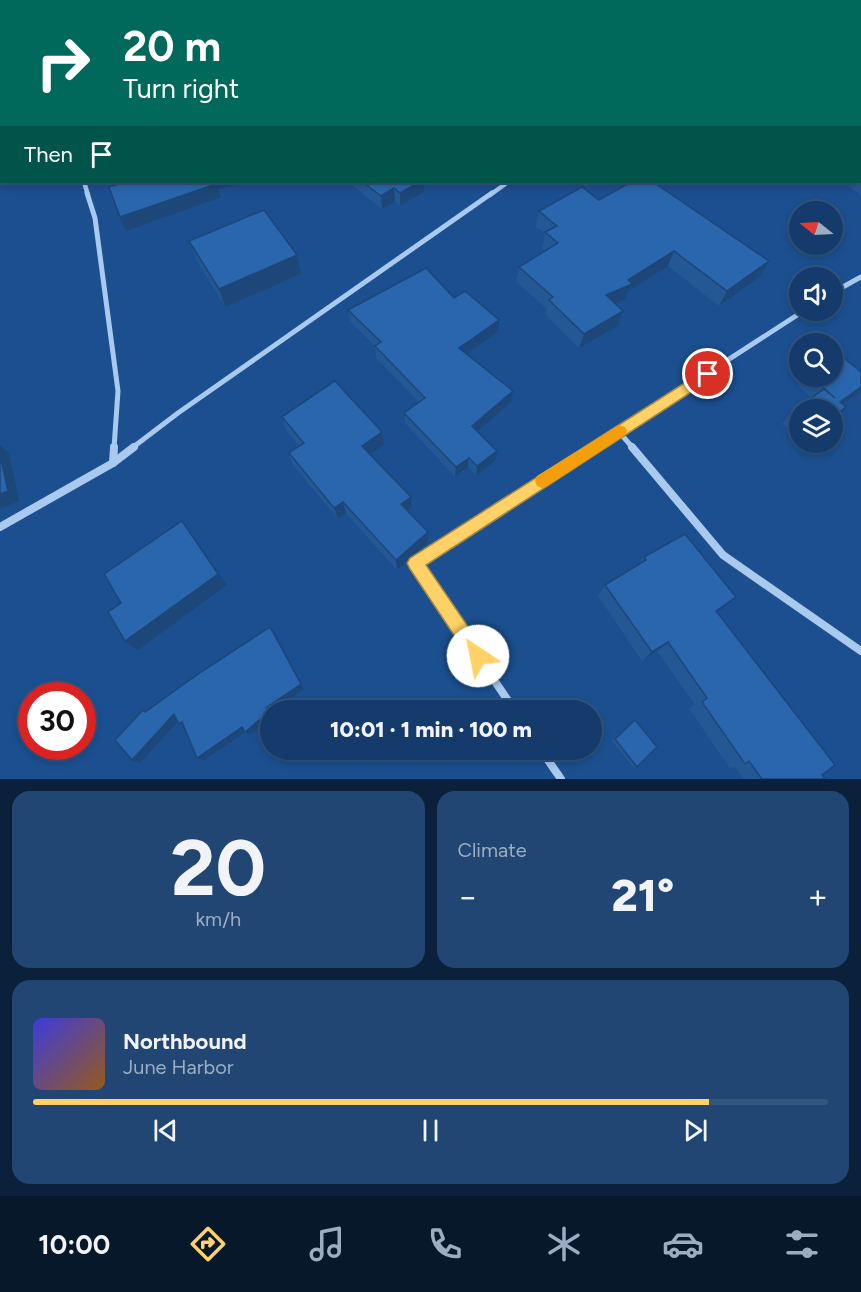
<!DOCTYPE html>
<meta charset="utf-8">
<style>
body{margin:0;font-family:Figtree,sans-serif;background:#214673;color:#f1f3f6;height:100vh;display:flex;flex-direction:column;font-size:22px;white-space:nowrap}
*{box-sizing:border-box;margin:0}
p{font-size:20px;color:#9dadc1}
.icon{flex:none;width:33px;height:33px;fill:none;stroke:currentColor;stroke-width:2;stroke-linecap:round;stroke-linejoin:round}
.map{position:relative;height:779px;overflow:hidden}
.panel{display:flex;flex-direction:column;gap:12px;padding:12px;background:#0b203b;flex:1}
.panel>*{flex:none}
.top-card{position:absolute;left:0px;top:0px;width:861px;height:183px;box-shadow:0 3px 9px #0003,0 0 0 2px #33557e;background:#00695c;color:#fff;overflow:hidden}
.needle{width:39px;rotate:288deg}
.fabs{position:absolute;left:789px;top:201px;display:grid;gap:12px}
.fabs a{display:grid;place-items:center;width:54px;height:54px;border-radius:50%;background:#143b6b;box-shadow:0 3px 9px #0003,0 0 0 2px #33557e;font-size:30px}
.speed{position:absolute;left:18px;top:682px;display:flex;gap:12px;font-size:30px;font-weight:700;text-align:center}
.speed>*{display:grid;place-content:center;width:78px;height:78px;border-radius:50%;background:#143b6b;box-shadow:0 3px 9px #0003,0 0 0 2px #33557e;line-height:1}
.speed .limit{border:9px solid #d22;background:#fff;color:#111}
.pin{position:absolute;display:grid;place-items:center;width:51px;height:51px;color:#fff;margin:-26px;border:3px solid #fff;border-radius:50%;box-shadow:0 2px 6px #0007}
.me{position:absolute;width:66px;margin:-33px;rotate:326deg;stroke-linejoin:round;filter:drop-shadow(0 0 4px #0008)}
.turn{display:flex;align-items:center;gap:21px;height:126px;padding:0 24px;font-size:27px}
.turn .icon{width:78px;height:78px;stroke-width:2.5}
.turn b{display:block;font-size:42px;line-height:51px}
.then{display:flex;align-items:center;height:57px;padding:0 24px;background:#0003;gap:12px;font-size:22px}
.big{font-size:45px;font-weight:800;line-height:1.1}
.panel .tile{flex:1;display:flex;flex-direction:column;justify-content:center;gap:9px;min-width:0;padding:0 21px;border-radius:18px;background:#214673}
.panel .dial{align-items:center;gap:0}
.dial b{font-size:78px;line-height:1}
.song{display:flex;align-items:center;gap:18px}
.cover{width:72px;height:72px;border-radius:9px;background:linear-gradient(135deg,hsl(240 70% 55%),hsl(30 70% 35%))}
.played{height:6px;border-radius:3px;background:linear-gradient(90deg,#ffd166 85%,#33557e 85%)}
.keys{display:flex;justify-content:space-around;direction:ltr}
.heat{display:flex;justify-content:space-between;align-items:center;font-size:33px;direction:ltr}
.panel .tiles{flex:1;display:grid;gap:12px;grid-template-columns:1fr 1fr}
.tile:last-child{grid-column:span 2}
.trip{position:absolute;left:260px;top:700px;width:342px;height:60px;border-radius:30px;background:#143b6b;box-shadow:0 3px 9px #0003,0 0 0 2px #33557e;font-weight:800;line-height:60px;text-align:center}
.menu{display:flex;height:96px;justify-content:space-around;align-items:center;background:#08182b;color:#9dadc1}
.menu .icon{width:42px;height:42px}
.menu .active{color:#ffd166}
.menu b{font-size:27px;color:#f1f3f6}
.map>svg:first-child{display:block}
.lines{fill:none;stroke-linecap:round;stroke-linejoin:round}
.street-far2{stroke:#a9c9ee;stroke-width:4.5}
.street-far1{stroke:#a9c9ee;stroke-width:5}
.street{stroke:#a9c9ee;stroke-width:8}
.wall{fill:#245895}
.shaded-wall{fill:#1d4779}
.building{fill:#2a66ad;stroke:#1d4779;stroke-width:1.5}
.route{fill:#ffd166;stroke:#a68842;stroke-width:1.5}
.slow{fill:#f59e0b}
</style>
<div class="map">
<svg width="861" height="779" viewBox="0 0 861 779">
<rect width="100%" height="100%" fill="#1b4f8f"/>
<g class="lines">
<g class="street-far2">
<polyline points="403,0 405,2"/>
<polyline points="651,0 653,2"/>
<polyline points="795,2 797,0"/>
<polyline points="84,182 88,195"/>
<polyline points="490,195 508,182"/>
</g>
<g class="street-far1">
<polyline points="87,193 95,218 118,391 114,448"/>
<polyline points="832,293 861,277"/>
<polyline points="619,432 633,448"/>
<polyline points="132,448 178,413 492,193"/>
<polyline points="592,448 805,310"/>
</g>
<g class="street">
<polyline points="632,447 723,555 861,651"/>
<polyline points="113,463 114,447"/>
<polyline points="0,527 113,463 134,447"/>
<polyline points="515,711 415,563 594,447"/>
<polyline points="541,750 561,779"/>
</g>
</g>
<g class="wall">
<polygon points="445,0 489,0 491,2 447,2"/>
<polygon points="861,137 861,195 842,182 860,182 860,138"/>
<polygon points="353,182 424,182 424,192 400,206 395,202 382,209 353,186"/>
<polygon points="599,200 769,261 761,276 719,306 668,266 629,291 626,299 615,304 623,311 618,326 579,348 545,314 547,309 516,282 519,267 546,251 542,248 545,234 536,227 539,211"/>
<polygon points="189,241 301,274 225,307 196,259"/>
<polygon points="454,298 498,332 466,354 511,402 477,431 495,461 476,476 468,467 455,477 405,423 404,413 419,402 376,358 375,346 350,322 348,310"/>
<polygon points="861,372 861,391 843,404 835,418 800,410 800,440 782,424 791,413 812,398 798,386 806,376 832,376"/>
<polygon points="282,417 384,445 370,454 412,508 408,511 428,543 397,570 346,513 338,519 293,465 289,453 299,446 286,430"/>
<polygon points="644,557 723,608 717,612 825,779 744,779 735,767 730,768 689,709 695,705 657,651 642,661 598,596 605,585 639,564"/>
<polygon points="635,720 637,767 634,768 612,741"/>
</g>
<g class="shaded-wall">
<polygon points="128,0 140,0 141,2 121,2"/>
<polygon points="166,0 204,0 199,2 161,2"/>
<polygon points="453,0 475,0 470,2 453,2"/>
<polygon points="2,127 2,142 0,142 0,128"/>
<polygon points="18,182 31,182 20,185"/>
<polygon points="214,182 246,182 218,189 221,197 126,231 120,217"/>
<polygon points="419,182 424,182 424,192 400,206 400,193"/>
<polygon points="394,188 395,202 382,209 381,196"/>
<polygon points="674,251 668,266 629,291 626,299 601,310 606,295 628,280"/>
<polygon points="297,255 301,274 225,307 219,289"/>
<polygon points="769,261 761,276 719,306 727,291"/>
<polygon points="623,311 618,326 579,348 584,334"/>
<polygon points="499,320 498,332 459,359 459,348"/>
<polygon points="861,387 861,391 832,412 840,402"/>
<polygon points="513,391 511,402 471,437 472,426"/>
<polygon points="846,407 835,418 832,420 832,417"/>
<polygon points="382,432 384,445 364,458 362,446"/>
<polygon points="0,445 9,453 19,501 0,509"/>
<polygon points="497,451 495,461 476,476 477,466"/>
<polygon points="469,458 468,467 455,477 456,467"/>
<polygon points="411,497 412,508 402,515 401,504"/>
<polygon points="343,502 346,513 338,519 334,508"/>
<polygon points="182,521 227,585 138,650 125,641"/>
<polygon points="428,532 428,543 397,570 396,560"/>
<polygon points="736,597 723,608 704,621 716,611"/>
<polygon points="270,627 275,633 304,689 272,711 270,711 270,718 250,735 245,732 203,761 197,758 242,727 266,708"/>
<polygon points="668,642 657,651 642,661 652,652"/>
<polygon points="174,714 181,718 140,763 132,760"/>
</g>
<g class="building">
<polygon points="114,0 128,0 121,2 114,2"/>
<polygon points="471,0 489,0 491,2 466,2"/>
<polygon points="860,10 861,11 861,34 860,35"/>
<polygon points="0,93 2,93 2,127 0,128"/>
<polygon points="861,137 861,179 860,178 860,138"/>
<polygon points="121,182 215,182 216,184 120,217 109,187 122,183"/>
<polygon points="363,182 419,182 400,193 394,188 381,196"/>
<polygon points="631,182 653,182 769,261 727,291 674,251 628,280 632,284 606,295 623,311 584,334 549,300 553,297 519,267 558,243 545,232 557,226 539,211 582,187 599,200"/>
<polygon points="264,210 297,255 219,289 189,241"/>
<polygon points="426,268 454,298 465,291 499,320 459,348 513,391 472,426 497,451 477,466 469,458 456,467 404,413 425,398 375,346 381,342 348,310"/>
<polygon points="838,353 861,372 861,387 840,402 846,407 832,417 832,410 800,410 800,420 791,413 824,389 835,398 810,376 832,376 832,357"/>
<polygon points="335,381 382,432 362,446 411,497 401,504 428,532 396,560 343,502 334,508 289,453 304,443 282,417"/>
<polygon points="0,455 8,491 0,494"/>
<polygon points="182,521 218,574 125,641 108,612 121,603 104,574"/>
<polygon points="685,534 736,597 716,611 835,765 822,775 825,779 762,779 749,761 745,764 702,702 707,698 668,642 652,652 605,585 646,560 644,557"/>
<polygon points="270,627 301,684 266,708 269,712 245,732 242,727 197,758 182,722 179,724 174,714 132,760 115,740 143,710 145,712 201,672"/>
<polygon points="635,720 657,747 637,767 615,739"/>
</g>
<polygon class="route" points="708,368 715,374 713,378 426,565 484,650 486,656 484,662 478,664 472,662 410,569 407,563 410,558"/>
<polygon class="slow" points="619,425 625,427 627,431 625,435 547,486 542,488 537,486 535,481 537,476"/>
</svg>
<div class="fabs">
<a><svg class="needle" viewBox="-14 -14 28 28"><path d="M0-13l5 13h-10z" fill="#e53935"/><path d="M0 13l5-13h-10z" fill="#9dadc1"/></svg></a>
<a><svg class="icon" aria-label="sound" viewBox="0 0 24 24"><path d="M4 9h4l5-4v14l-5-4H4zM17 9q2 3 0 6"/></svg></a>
<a><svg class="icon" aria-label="search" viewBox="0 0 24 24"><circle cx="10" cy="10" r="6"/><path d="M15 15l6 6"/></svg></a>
<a><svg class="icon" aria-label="layers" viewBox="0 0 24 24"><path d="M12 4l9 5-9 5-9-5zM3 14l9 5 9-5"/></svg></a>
</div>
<div class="speed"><div class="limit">30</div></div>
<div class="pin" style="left:708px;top:374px;background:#d93025"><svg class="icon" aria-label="arrive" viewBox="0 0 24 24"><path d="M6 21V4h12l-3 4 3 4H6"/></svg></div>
<svg class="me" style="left:478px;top:656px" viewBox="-20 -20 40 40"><circle r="19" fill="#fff"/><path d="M0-13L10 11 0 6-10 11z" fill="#ffd166"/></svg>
<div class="trip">10:01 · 1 min · 100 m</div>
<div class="top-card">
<div class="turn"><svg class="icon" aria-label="right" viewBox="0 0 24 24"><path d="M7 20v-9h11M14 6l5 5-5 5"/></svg><div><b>20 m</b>Turn right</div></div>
<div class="then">Then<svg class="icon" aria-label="arrive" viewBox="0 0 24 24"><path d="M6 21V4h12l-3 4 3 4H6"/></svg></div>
</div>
</div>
<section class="panel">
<div class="tiles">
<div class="tile dial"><b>20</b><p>km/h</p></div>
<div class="tile"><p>Climate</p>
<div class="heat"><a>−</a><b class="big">21°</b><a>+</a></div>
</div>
<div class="tile">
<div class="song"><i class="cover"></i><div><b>Northbound</b><p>June Harbor</p></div></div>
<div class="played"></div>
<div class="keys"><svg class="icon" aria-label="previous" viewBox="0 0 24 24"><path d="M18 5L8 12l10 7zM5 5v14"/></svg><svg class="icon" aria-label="pause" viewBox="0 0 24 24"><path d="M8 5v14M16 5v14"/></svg><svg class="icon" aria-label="next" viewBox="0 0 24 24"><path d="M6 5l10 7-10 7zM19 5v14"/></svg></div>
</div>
</div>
</section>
<nav class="menu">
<b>10:00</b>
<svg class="icon active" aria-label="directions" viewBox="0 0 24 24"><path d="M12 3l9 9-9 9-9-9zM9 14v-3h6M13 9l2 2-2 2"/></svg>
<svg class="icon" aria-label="music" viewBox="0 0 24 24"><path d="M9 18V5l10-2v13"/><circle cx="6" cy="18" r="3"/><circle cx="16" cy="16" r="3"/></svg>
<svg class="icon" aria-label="phone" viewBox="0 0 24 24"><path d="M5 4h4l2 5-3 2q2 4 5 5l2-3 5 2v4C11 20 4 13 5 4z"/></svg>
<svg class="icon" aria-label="climate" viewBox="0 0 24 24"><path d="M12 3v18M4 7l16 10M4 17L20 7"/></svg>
<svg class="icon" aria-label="car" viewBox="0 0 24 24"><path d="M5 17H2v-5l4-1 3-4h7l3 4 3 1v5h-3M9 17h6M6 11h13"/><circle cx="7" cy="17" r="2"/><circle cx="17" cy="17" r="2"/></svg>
<svg class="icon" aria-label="filters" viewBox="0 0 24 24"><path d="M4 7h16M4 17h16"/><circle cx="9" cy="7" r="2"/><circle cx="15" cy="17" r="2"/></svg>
</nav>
